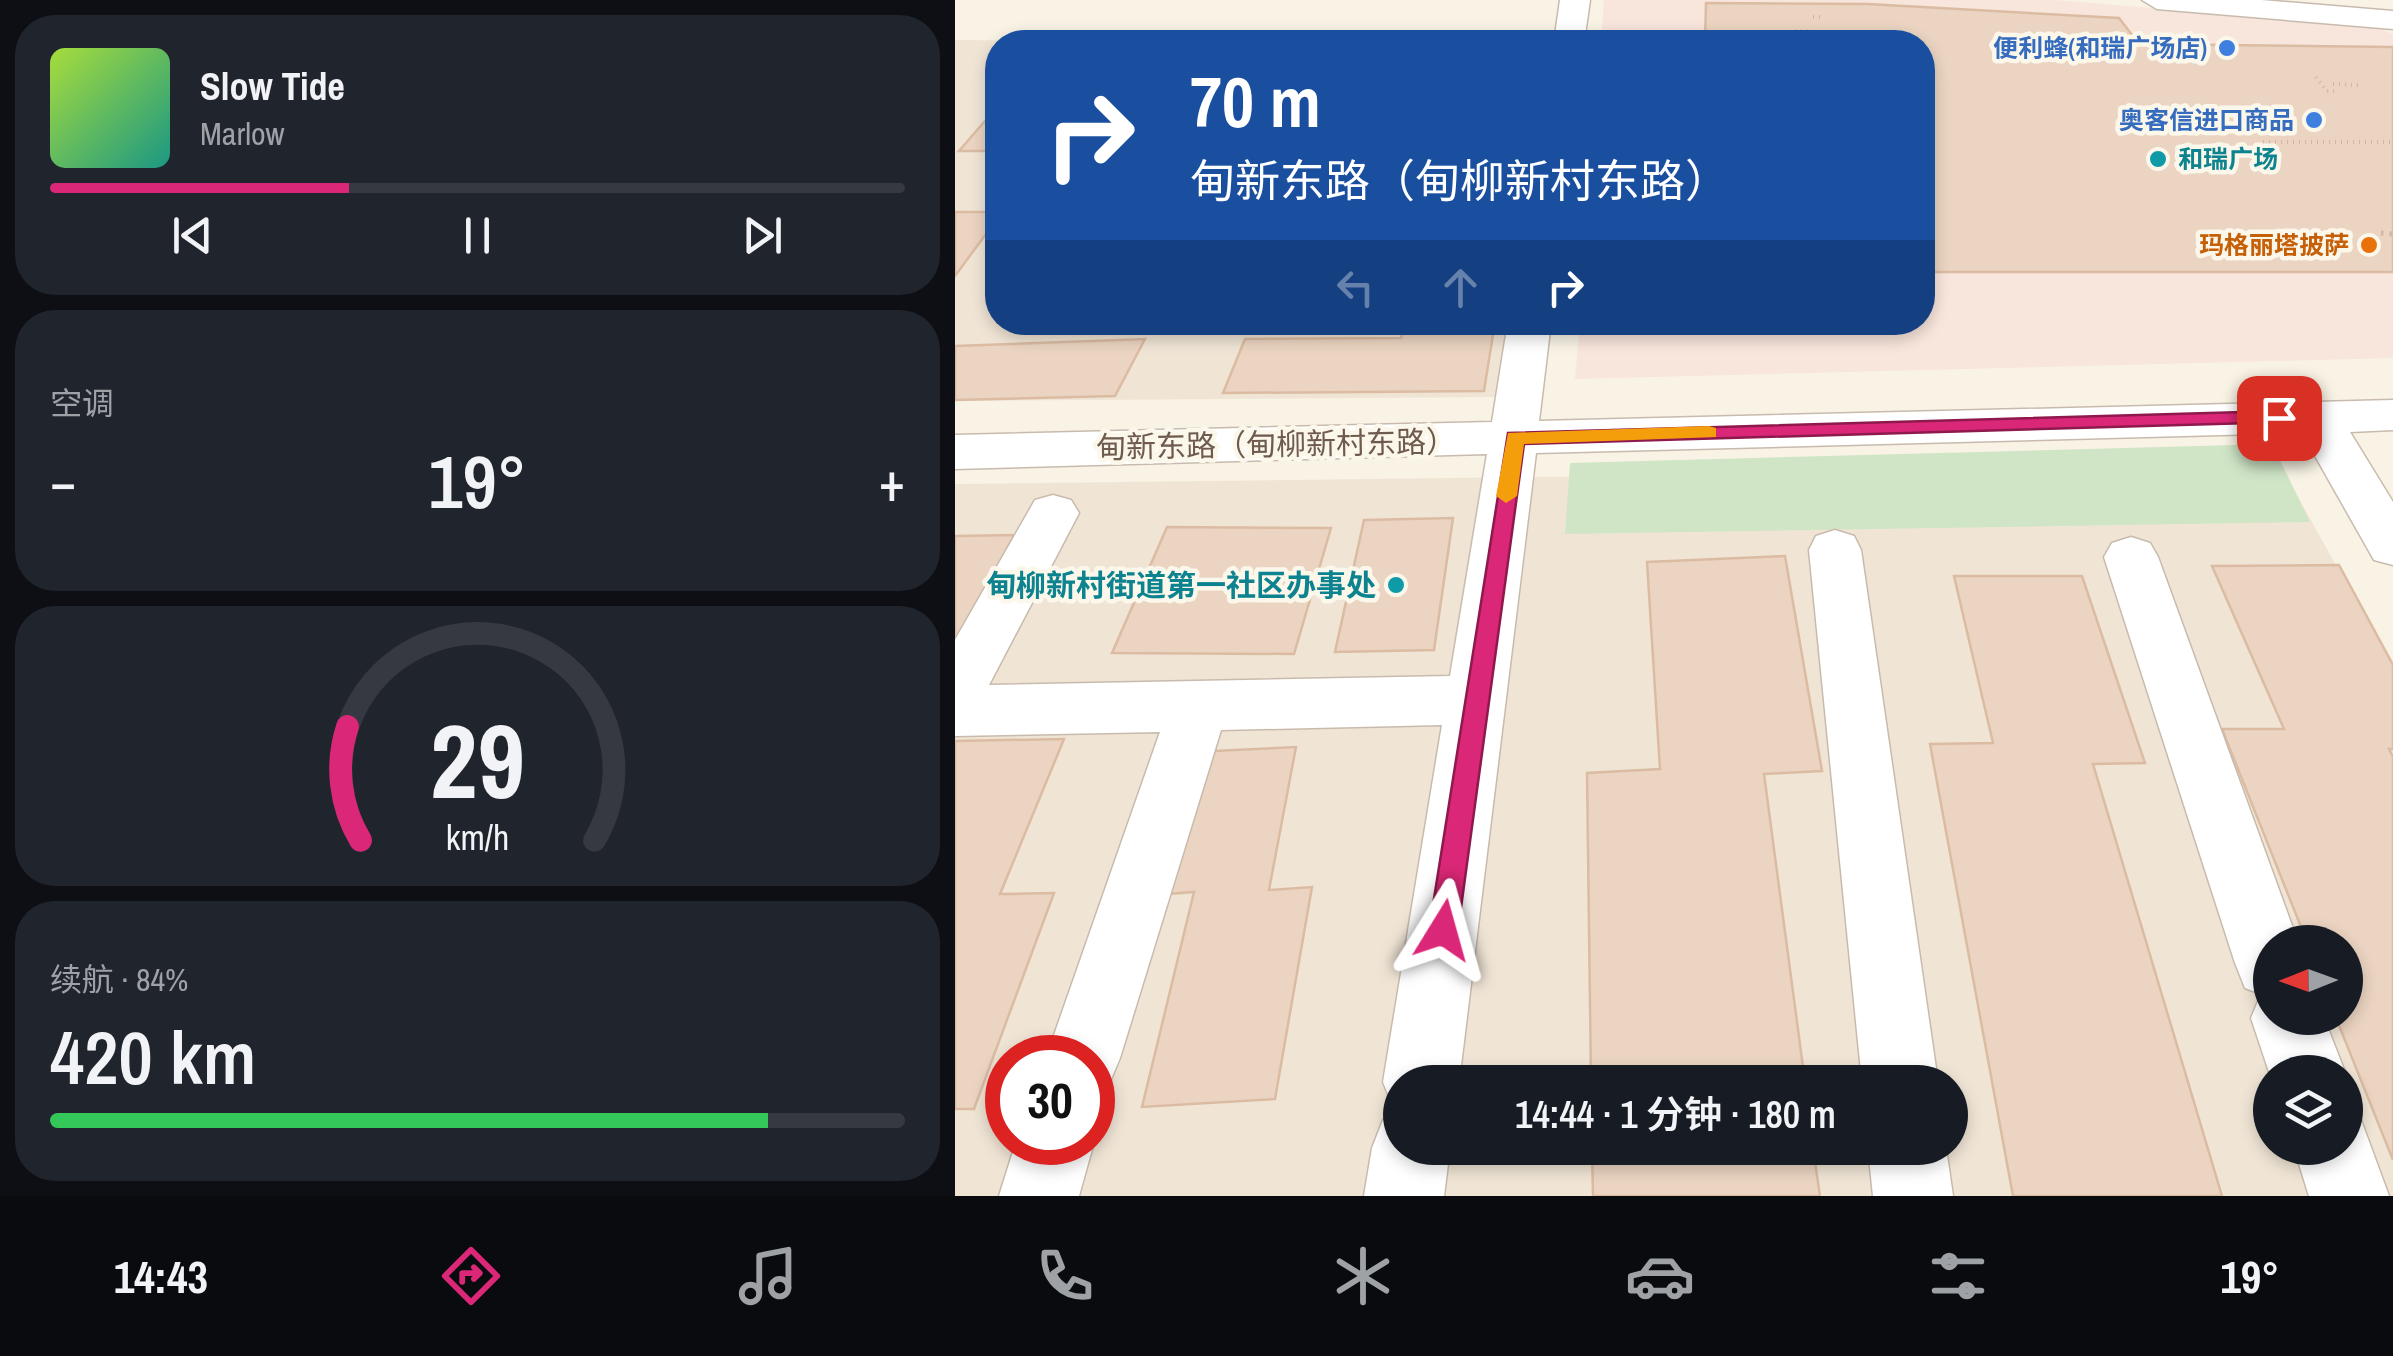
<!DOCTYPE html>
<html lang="zh">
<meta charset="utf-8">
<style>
body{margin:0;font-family:"Archivo Narrow","Noto Sans SC",sans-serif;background:#20242c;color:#f1f3f6;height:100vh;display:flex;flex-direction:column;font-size:38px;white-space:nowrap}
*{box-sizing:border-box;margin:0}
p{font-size:32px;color:#9ea1a6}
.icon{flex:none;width:55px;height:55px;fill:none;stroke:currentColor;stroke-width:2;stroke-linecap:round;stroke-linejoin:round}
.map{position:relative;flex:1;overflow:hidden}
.sheet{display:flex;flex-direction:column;gap:15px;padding:15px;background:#0d0f14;width:955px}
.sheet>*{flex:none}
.hud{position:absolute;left:30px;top:30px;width:950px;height:305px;border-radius:40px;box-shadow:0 5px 15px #0003;background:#1a4fa0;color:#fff;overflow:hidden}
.needle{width:65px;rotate:269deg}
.fabs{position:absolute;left:1298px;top:925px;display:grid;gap:20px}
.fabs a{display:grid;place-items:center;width:110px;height:110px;border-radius:50%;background:#171b24;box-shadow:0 5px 15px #0003;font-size:50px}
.speed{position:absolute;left:30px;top:1035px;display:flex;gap:20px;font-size:50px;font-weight:700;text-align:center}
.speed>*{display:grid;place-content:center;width:130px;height:130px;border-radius:50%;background:#171b24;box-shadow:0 5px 15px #0003;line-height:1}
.speed .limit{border:15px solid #d22;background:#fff;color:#111}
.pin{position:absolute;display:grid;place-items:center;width:85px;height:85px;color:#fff;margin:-42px;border-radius:20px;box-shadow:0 5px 15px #0006}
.me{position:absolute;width:110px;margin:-55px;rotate:8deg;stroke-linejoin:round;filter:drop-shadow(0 0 8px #0008)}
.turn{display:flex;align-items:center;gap:35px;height:210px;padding:0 40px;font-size:45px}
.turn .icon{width:130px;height:130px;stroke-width:2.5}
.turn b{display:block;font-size:70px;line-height:85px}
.lanes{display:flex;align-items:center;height:95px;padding:0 40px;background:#0003;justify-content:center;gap:50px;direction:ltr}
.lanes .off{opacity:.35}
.big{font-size:75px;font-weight:600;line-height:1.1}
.sheet .card{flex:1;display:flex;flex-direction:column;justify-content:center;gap:15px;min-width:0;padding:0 35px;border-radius:40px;background:#20242c}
.sheet .dial{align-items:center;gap:0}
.dial svg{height:260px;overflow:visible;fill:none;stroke:#363941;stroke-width:7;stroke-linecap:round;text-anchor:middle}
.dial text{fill:#f1f3f6;stroke:none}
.song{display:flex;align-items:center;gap:30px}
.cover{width:120px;height:120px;border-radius:15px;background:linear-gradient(135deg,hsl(80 70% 55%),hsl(170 70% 35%))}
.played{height:10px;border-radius:5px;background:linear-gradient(90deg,#db2777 35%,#363941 35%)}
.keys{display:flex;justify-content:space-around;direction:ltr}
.heat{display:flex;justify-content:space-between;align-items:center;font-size:55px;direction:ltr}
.charge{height:15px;border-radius:8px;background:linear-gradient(90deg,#34c759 84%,#363941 0)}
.trip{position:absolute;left:428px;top:1065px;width:585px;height:100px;border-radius:50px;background:#171b24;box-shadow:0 5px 15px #0003;font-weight:600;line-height:100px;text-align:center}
.dock{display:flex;height:160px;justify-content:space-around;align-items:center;background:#090b0e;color:#9ea1a6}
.dock .icon{width:70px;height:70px}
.dock .current{color:#db2777}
.dock b{font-size:45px;color:#f1f3f6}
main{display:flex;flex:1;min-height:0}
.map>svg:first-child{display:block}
.residential{fill:#f0e5d5;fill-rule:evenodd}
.commercial{fill:#f8e5db}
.green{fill:#d0e5c6}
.building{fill:#ebd4c1;stroke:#dbbca3;stroke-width:2.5}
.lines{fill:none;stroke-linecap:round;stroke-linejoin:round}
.minor-casing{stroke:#c8bbad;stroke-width:3}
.path-far1{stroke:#cfb7a4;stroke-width:4;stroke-dasharray:1 5;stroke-linecap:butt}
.path{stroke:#cfb7a4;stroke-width:5;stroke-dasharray:2.5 6;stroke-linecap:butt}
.minor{fill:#fff;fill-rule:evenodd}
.route{fill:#db2777;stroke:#8e194d;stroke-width:2.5}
.slow{fill:#f59e0b}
.shop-dot{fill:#3f7fe0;stroke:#fcf7eb;stroke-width:4}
.culture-dot{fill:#0f9aa8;stroke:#fcf7eb;stroke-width:4}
.food-dot{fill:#e8710a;stroke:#fcf7eb;stroke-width:4}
.labels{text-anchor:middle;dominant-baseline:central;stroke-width:9;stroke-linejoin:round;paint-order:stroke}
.far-shop-label{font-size:25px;font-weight:bold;fill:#366cbe;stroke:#fcf7eb;text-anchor:end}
.far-culture-label{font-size:25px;font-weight:bold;fill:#0d838f;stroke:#fcf7eb;text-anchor:start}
.far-food-label{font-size:25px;font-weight:bold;fill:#c56008;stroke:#fcf7eb;text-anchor:end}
.street-label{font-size:30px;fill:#6e5b4e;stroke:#fcf7eb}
.culture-label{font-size:30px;font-weight:bold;fill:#0d838f;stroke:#fcf7eb;text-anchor:end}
</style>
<main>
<section class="sheet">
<div class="card">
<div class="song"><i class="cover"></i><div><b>Slow Tide</b><p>Marlow</p></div></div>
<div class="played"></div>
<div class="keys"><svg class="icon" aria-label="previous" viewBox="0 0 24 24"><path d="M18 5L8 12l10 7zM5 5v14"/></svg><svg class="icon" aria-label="pause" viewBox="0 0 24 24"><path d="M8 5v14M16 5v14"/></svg><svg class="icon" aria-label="next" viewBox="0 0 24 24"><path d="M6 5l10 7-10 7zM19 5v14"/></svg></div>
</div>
<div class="card"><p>空调</p>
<div class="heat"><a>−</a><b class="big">19°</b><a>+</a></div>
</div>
<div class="card dial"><svg viewBox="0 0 100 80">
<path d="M14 69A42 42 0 1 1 86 69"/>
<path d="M14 69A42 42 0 0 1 10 34" stroke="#db2777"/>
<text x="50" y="56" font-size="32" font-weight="700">29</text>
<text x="50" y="72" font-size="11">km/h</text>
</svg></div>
<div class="card"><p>续航 · 84%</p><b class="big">420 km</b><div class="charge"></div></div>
</section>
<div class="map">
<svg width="1438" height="1196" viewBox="0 0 1438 1196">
<rect width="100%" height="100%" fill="#f9f3e5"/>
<g class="residential">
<polygon points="0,40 243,42 42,42 42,322 551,323 542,397 0,401"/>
<path d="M 1327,468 L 1438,668 L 1438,1196 L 0,1196 L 0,484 ZM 1315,942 L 1390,942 L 1390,1018 L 1315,1018 ZM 52,1058 L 138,1058 L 138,1142 L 52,1142 ZM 1315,1072 L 1390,1072 L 1390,1148 L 1315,1148 ZM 445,1082 L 995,1082 L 995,1148 L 445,1148 Z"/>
</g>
<polygon class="commercial" points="649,0 1100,0 1419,26 1438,34 1438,358 620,379 625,323 968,322 968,42 646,42"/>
<polygon class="green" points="1317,444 1355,522 610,534 615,463"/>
<g class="building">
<polygon points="751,3 913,4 1164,18 1184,44 1438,47 1438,272 968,272 968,42 750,42"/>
<polygon points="42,107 42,151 4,151"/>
<polygon points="0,212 42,212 42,219 0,276"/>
<polygon points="450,322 540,322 529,391 268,393 290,339 446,338"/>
<polygon points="190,339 160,396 0,400 0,346"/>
<polygon points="498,518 479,650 380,652 409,520"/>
<polygon points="212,527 376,528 339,654 157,653"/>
<polygon points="59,535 6,641 0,641 0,536"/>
<polygon points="830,556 867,771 809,774 850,1082 636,1082 632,773 705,769 692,562"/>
<polygon points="1384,565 1438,665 1438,749 1434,749 1438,757 1438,1160 1381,1018 1390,1018 1390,942 1352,942 1267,729 1329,729 1257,566"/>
<polygon points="999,576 1127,576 1190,763 1138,764 1267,1196 1058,1196 975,744 1038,743"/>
<polygon points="109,739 45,894 99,893 19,1109 0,1109 0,741"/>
<polygon points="341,747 314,890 357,887 320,1099 187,1107 239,892 200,895 238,752"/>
<polygon points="637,1148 858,1148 865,1196 638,1196"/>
</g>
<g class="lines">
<defs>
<g id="minor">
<polygon points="605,0 635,0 629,42 599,42"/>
<polygon points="1187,0 1306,0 1438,11 1438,29 1202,9"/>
<polygon points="553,322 596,322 584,421 1438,400 1438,430 1395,432 1438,502 1438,565 1419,560 1347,433 581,453 504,1082 445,1082 445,1111 439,1109 428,1082 487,725 266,730 165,1058 154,1084 138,1092 138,1058 91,1058 205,732 0,736 0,640 80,500 98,495 116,500 124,513 34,685 495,676 532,454 0,469 0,435 537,422"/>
<polygon points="880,530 899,536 906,550 983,1082 907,1082 854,550 861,536"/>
<polygon points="1176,537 1195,543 1203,557 1343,942 1315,942 1315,1018 1369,1018 1390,1072 1314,1072 1296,1018 1306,994 1290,988 1280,963 1149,557 1157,543"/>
<polygon points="445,1113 445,1148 495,1148 489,1196 409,1196 417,1148 428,1120"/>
<polygon points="1390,1114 1406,1120 1434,1196 1354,1196 1339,1148 1390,1148"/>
<polygon points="138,1138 139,1142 124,1196 44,1196 61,1142 138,1142"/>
<polygon points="913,1148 991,1148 998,1196 918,1196"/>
</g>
</defs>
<use href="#minor" class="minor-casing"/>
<g class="path-far1">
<polyline points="858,17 870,17"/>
<polyline points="840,31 875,32"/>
<polyline points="1361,77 1372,91 1382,91"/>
<polyline points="1378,84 1403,85"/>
<polyline points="1308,142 1438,142"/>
</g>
<polyline class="path" points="1426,233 1438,234"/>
<use href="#minor" class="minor"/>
</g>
<polygon class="route" points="1324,411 1334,418 1331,422 569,444 503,930 498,940 488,944 478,940 474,930 553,433"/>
<polygon class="slow" points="754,426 761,428 761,437 569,444 562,496 551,503 541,496 553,433"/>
<g class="shop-dot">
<circle cx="1272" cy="48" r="10"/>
<circle cx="1359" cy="120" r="10"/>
</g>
<g class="culture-dot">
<circle cx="1203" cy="159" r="10"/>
<circle cx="441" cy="585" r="10"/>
</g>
<circle class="food-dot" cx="1414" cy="245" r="10"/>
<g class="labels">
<g class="far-shop-label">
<text x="1252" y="48">便利蜂(和瑞广场店)</text>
<text x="1339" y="120">奥客信进口商品</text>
</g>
<g class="far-culture-label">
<text x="1223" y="159">和瑞广场</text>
</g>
<g class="far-food-label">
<text x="1394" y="245">玛格丽塔披萨</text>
</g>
<g class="street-label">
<text transform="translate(321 444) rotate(-1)">甸新东路（甸柳新村东路）</text>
</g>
<g class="culture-label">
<text x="421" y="585">甸柳新村街道第一社区办事处</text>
</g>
</g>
</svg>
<div class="fabs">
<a><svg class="needle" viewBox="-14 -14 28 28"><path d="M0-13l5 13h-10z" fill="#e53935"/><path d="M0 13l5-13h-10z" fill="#9ea1a6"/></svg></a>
<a><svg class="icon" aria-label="layers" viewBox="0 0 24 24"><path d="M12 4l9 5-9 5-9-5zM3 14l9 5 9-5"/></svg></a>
</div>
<div class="speed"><div class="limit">30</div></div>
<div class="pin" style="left:1324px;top:418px;background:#d93025"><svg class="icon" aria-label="arrive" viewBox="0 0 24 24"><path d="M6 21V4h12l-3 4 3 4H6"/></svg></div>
<svg class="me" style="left:488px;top:930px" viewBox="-20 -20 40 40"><path d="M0-17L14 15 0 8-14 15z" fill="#db2777" stroke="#fff" stroke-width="4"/></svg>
<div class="trip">14:44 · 1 分钟 · 180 m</div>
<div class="hud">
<div class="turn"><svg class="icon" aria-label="right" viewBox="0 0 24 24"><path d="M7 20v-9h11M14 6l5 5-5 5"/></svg><div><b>70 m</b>甸新东路（甸柳新村东路）</div></div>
<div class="lanes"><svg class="icon off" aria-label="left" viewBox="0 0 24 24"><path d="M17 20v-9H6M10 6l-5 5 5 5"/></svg><svg class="icon off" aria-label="ahead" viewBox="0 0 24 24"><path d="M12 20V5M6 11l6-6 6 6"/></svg><svg class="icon" aria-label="right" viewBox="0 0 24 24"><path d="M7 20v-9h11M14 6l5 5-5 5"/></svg></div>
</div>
</div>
</main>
<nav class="dock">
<b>14:43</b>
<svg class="icon current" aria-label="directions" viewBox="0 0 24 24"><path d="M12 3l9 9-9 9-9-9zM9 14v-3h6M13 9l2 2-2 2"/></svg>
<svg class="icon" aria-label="music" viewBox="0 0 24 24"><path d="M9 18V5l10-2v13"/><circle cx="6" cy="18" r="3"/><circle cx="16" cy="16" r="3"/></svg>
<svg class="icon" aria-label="phone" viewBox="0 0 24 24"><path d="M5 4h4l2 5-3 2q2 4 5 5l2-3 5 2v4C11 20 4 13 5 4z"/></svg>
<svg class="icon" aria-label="climate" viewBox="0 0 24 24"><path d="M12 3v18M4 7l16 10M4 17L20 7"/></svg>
<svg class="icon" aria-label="car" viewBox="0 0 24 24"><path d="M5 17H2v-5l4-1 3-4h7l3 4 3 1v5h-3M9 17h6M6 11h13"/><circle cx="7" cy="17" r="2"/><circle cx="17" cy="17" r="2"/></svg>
<svg class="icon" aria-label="filters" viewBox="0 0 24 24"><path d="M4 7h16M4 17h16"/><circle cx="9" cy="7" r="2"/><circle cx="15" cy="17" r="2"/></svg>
<b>19°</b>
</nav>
